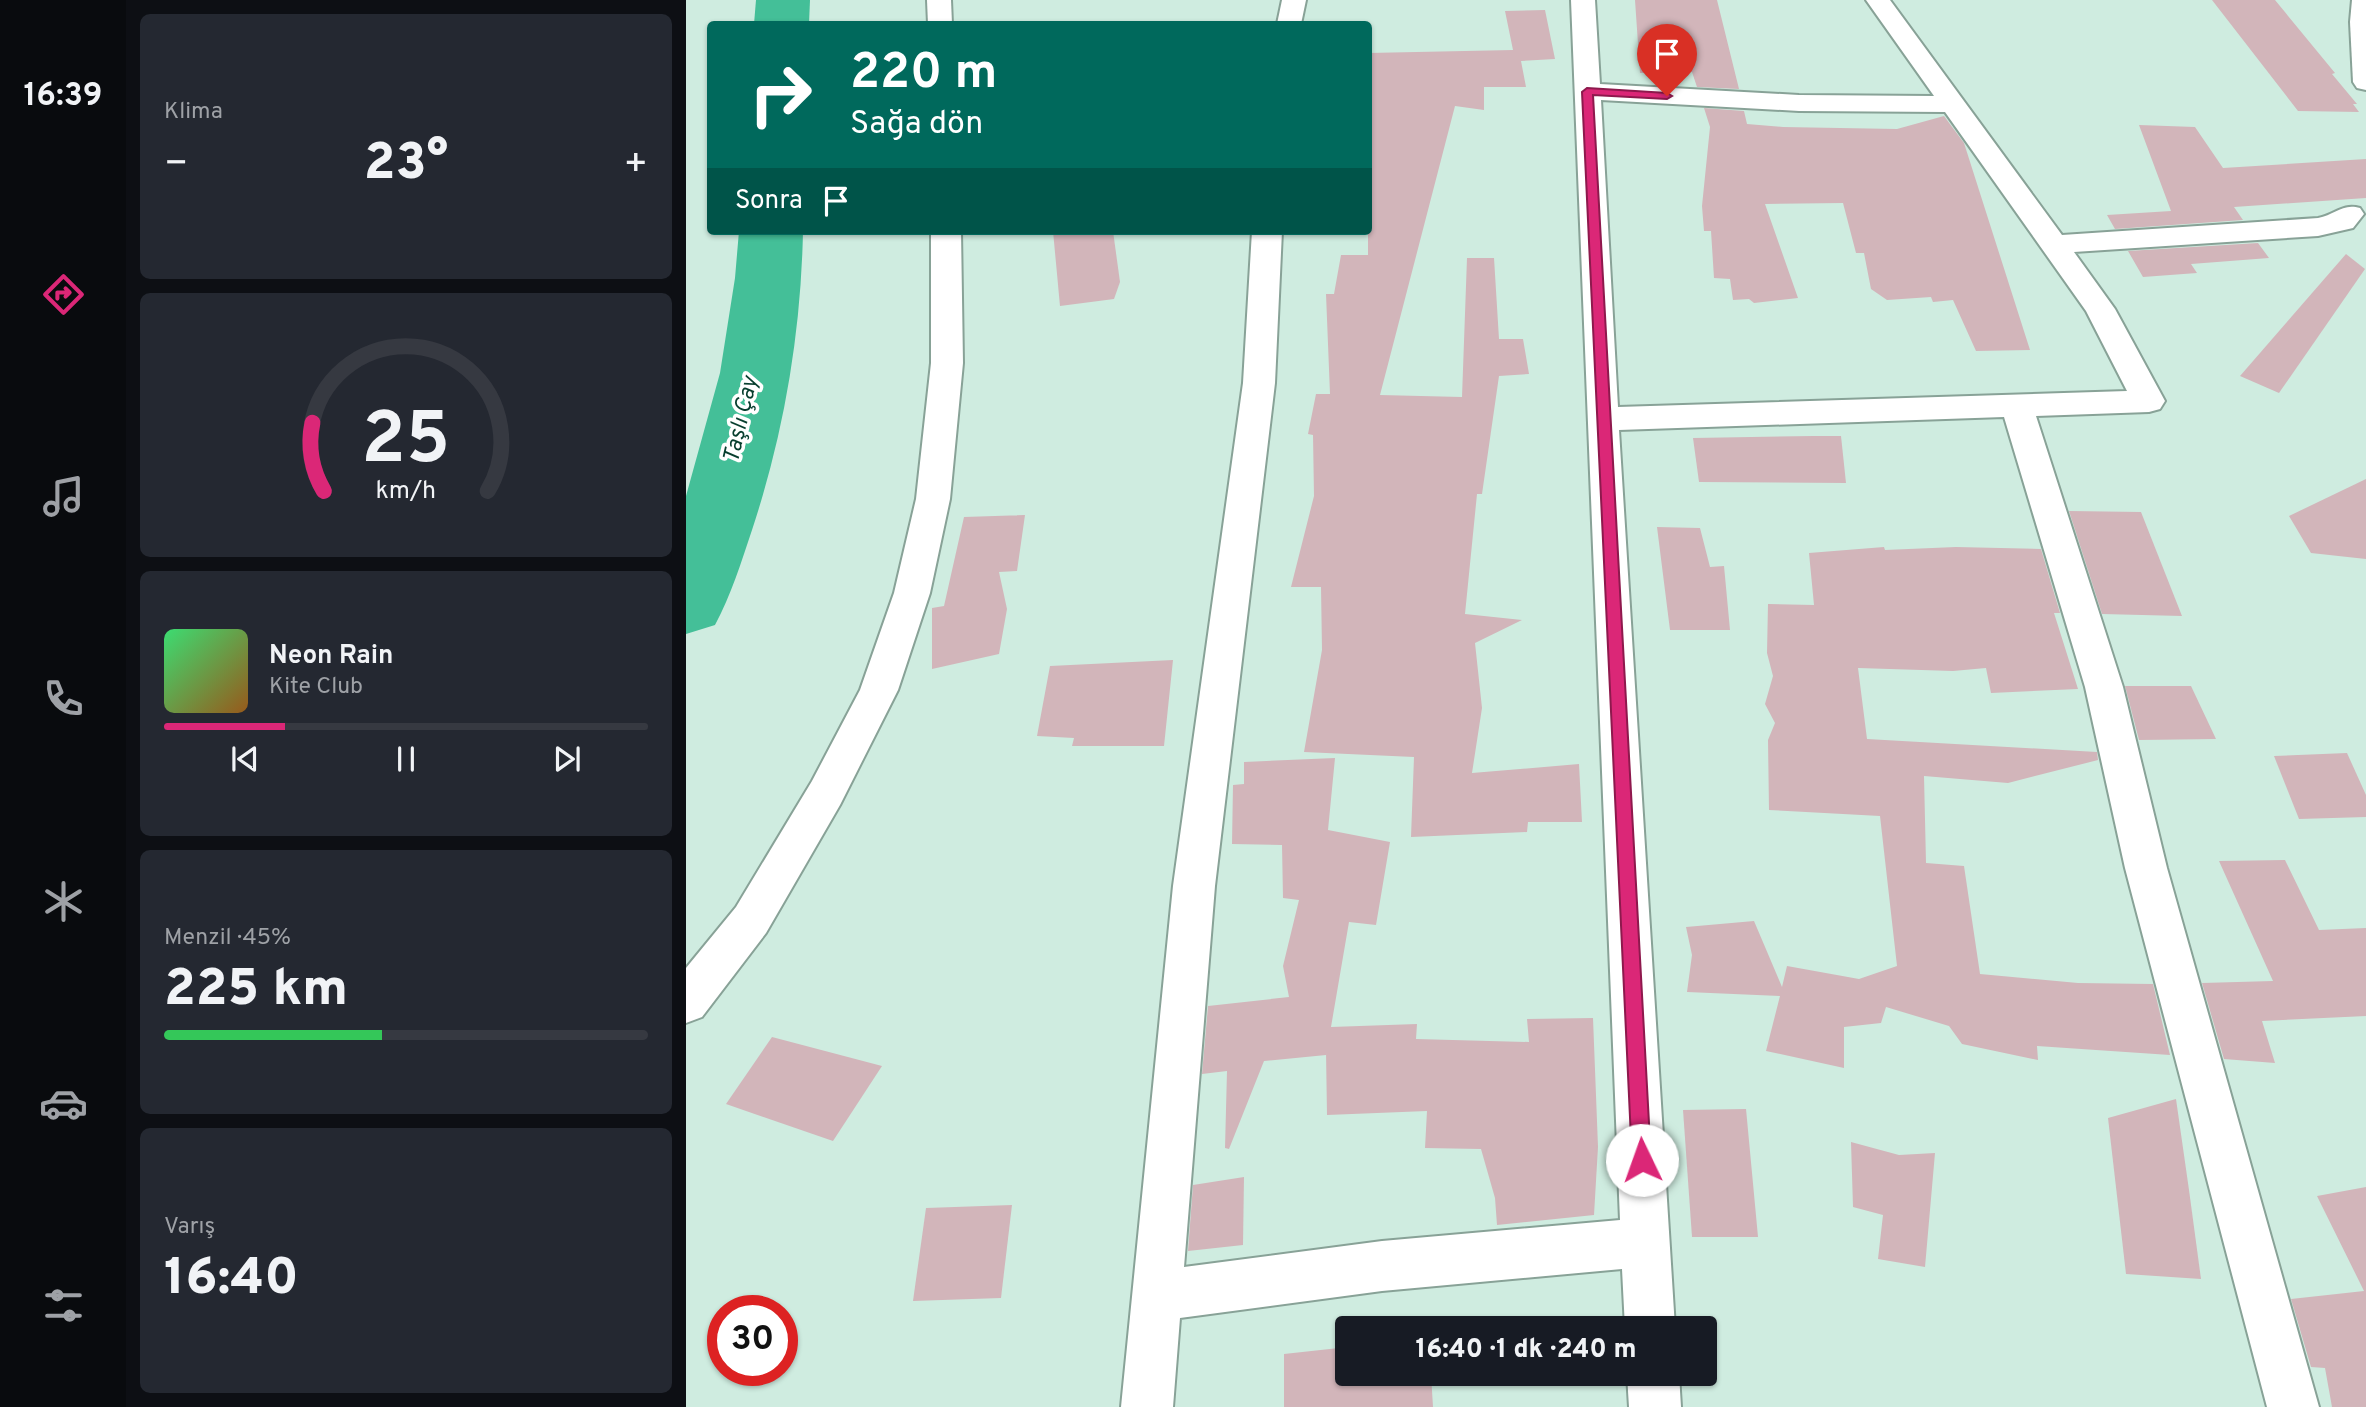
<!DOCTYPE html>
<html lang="tr">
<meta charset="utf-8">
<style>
body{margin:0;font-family:Overpass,sans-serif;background:#242831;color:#f1f3f6;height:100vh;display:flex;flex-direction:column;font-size:26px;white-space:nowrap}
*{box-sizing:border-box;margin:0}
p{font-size:23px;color:#9ea1a6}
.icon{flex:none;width:38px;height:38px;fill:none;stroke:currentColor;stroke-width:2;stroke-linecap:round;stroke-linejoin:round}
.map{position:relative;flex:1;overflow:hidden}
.drawer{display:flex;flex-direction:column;gap:14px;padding:14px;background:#0d0f14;width:560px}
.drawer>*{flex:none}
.banner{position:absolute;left:21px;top:21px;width:665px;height:214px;border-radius:7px;box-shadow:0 2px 5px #0004;background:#00695c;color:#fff;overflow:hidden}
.speed{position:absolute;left:21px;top:1295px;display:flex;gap:14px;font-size:35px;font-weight:700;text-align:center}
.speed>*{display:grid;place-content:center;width:91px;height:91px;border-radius:50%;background:#171b24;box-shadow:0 2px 5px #0004;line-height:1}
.speed .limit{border:10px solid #d22;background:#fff;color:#111}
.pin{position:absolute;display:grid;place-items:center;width:60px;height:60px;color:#fff;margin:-72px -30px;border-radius:50% 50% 50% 0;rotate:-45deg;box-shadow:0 0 7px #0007}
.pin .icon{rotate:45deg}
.me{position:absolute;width:77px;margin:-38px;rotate:357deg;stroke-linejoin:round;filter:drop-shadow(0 0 5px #0008)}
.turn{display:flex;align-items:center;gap:24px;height:147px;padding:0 28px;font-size:32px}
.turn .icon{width:91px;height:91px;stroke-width:2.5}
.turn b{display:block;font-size:49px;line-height:60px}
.then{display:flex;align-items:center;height:66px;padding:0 28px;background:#0003;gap:14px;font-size:26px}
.big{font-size:52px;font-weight:800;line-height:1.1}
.drawer .card{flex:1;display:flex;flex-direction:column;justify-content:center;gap:10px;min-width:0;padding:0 24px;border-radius:10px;background:#242831}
.drawer .dial{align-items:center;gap:0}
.dial svg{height:182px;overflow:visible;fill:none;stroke:#363941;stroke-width:7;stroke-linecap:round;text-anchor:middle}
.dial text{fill:#f1f3f6;stroke:none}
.song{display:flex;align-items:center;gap:21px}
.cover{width:84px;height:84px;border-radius:10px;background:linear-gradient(135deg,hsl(140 70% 55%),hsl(30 70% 35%))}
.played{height:7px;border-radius:4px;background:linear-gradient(90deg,#db2777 25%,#363941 25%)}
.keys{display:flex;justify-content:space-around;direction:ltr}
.heat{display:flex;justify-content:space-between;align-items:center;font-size:38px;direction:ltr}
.charge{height:10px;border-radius:5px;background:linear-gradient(90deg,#34c759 45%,#363941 0)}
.trip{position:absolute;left:649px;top:1316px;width:382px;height:70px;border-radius:7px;background:#171b24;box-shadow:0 2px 5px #0004;font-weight:800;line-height:70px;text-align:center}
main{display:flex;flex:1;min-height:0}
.tab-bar{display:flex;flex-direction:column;width:126px;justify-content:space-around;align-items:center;background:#090b0e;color:#9ea1a6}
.tab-bar .icon{width:49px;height:49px}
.tab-bar .current{color:#db2777}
.tab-bar b{font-size:32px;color:#f1f3f6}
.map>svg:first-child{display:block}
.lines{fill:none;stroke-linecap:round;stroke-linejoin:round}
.river{fill:#44bf98;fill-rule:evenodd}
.building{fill:#d2b5ba}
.street-casing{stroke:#88a297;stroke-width:4}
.secondary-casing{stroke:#88a297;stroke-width:4}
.street{fill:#fff;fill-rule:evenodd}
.secondary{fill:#fff;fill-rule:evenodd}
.route{fill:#db2777;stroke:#8e194d;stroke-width:2}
.labels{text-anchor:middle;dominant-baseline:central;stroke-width:7;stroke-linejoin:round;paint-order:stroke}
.water-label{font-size:23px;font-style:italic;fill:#073e2e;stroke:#fff}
</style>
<main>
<nav class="tab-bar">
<b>16:39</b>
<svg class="icon current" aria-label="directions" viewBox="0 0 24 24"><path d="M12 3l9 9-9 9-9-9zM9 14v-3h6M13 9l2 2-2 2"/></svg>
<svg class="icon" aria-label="music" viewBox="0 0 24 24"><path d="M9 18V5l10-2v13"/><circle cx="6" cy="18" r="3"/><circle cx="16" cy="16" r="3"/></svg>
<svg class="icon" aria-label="phone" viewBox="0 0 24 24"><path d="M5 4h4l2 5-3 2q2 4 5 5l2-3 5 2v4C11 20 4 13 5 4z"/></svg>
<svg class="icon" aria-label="climate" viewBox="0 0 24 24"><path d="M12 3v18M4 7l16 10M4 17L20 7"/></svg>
<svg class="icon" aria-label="car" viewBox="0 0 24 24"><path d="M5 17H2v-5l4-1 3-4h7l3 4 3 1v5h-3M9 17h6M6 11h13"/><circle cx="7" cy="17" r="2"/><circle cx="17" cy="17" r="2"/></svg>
<svg class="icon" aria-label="filters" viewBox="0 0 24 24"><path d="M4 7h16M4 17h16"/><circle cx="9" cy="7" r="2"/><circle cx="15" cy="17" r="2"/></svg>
</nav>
<section class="drawer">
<div class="card"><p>Klima</p>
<div class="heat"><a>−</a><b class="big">23°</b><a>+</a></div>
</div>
<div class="card dial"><svg viewBox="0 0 100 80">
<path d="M14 69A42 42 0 1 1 86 69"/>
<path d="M14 69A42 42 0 0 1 9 39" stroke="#db2777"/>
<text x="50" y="56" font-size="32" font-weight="700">25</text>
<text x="50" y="72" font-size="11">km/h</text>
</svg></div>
<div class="card">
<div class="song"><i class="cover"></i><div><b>Neon Rain</b><p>Kite Club</p></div></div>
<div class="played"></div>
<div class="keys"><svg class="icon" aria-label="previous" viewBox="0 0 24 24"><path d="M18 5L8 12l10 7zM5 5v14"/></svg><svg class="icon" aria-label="pause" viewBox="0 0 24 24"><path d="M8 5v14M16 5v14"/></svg><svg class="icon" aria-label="next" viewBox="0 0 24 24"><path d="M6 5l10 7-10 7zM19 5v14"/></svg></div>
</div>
<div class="card"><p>Menzil · 45%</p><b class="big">225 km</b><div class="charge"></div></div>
<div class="card"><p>Varış</p><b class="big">16:40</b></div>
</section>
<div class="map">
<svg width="1680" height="1407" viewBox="0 0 1680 1407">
<rect width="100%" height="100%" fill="#cfece0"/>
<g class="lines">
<g class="river">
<polygon points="70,0 124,0 123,24 68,24"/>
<path d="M 53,231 L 117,231 C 115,333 98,433 66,530 C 55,563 45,595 29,625 L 0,634 L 0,496 L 34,373 L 49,278 Z"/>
</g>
</g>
<g class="building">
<polygon points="949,0 1031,0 1053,89 1011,87 1006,72 954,73"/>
<polygon points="1526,0 1589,0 1649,73 1646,74 1671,104 1667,104 1673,112 1612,111"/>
<polygon points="859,10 869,59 835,61 840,87 798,87 798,110 769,106 694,395 776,397 781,258 808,258 813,339 837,339 843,374 813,376 796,494 791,494 779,614 836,620 789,643 796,708 786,773 893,764 896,822 842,822 841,832 725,837 728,757 618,752 636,650 635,587 605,587 628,496 627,435 622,434 630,394 644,394 640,294 648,294 655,255 682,255 682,53 827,50 819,11"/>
<polygon points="1018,108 1058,111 1061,124 1097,127 1211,129 1258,116 1278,143 1344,350 1290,351 1267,300 1247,302 1245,297 1201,300 1185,289 1178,253 1170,253 1157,203 1079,204 1112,298 1068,303 1063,299 1047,300 1044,279 1028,278 1025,231 1018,231 1016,206 1024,127"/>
<polygon points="1453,125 1509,127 1537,168 1680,159 1680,198 1548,207 1557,220 1429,229 1421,215 1485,211"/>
<polygon points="367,231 427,231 434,282 428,299 374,306"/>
<polygon points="1572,243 1583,258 1505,264 1511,273 1457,277 1442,251"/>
<polygon points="1660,254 1679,269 1593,393 1554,376"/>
<polygon points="1127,436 1155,436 1160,483 1013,482 1007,438"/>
<polygon points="1680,479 1680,559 1625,553 1603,516"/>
<polygon points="1383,511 1455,512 1496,616 1416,614"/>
<polygon points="339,515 331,571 313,572 321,609 313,654 246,669 246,608 258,606 278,517"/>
<polygon points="971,527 1014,528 1024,567 1038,566 1044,630 984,630"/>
<polygon points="1198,547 1199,550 1270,547 1355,549 1374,613 1368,613 1392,689 1305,693 1300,668 1267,671 1172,668 1181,739 1411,752 1412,760 1322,783 1238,776 1240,863 1278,866 1294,974 1392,983 1467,984 1484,1055 1351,1046 1352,1060 1276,1044 1263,1026 1200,1007 1195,1023 1158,1027 1158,1068 1080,1051 1094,996 1001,992 1006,955 1000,927 1068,921 1096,987 1101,966 1173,979 1211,966 1194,816 1083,810 1082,740 1089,723 1079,704 1087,676 1081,653 1082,604 1128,605 1123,553"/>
<polygon points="487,660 478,746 386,746 388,738 351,736 364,666"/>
<polygon points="1439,686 1505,686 1530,739 1453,740"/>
<polygon points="1661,753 1680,795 1680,817 1613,819 1588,756"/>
<polygon points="649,758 642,830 704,842 690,925 663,922 645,1027 731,1024 730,1039 843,1042 841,1019 907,1018 912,1147 908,1215 811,1225 809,1198 795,1149 739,1148 741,1111 641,1115 640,1051 640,1055 578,1061 543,1149 539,1148 541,1071 516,1074 522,1006 603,997 597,966 613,900 597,898 596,845 546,844 547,785 558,784 558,762"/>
<polygon points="1599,860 1633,930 1680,928 1680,1016 1576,1021 1589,1063 1538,1059 1516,983 1587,981 1533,861"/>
<polygon points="86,1037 196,1066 147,1141 40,1104"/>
<polygon points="1490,1099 1503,1190 1515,1279 1440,1274 1422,1118"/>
<polygon points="1060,1109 1072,1237 1006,1237 997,1110"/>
<polygon points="1165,1142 1213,1155 1249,1153 1239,1267 1192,1259 1197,1215 1167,1207"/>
<polygon points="558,1177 557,1245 502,1251 507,1185"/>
<polygon points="1680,1187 1680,1407 1646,1407 1639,1368 1625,1367 1605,1299 1678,1291 1631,1196"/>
<polygon points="326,1205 315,1298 227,1301 240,1208"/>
<polygon points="741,1316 742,1328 674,1328 674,1325"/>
<polygon points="662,1347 662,1374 745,1374 747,1407 598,1407 598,1354"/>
</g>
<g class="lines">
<defs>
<g id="street">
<polygon points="596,0 620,0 615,24 591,24"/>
<path d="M 885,0 L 909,0 L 914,84 L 1113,95 L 1248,96 L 1180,0 L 1204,0 L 1376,235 L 1632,218 C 1649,215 1656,203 1674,208 L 1678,214 L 1667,228 L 1632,236 L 1388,252 L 1429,309 L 1479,401 L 1474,409 L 1463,412 L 1350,416 L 1437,687 L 1481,868 L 1633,1407 L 1581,1407 L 1439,868 L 1399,687 L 1318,417 L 933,430 L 989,1328 L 939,1328 L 936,1269 L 696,1291 L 494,1318 L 487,1407 L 435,1407 L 487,886 L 557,383 L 566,231 L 596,231 L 589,383 L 529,886 L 498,1267 L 696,1241 L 934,1220 ZM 915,100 L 1113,111 L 1259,112 L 1400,311 L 1441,391 L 932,407 Z"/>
<polygon points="1666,0 1680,0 1680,90 1671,88 1667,82 1664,22"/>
<polygon points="941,1374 993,1374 995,1407 943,1407"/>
</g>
<g id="secondary">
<polygon points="241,0 265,0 266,24 242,24"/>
<polygon points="245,231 275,231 277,363 264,499 244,593 212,690 154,805 80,933 16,1017 0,1023 0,968 50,907 126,781 174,690 208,593 230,499 245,363"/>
</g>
</defs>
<use href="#street" class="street-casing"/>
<use href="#secondary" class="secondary-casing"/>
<use href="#street" class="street"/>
<use href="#secondary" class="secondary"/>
</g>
<polygon class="route" points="901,88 981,93 986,96 981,99 907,95 965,1160 962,1167 956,1169 949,1167 946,1160 896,92"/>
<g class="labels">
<g class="water-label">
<text transform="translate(56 420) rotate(-77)">Taşlı Çay</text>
</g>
</g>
</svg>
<div class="speed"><div class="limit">30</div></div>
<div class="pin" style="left:981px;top:96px;background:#d93025"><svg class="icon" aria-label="arrive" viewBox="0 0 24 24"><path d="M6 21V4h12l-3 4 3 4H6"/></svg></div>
<svg class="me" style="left:956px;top:1160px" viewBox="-20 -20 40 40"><circle r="19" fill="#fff"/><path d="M0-13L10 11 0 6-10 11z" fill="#db2777"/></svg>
<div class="trip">16:40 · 1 dk · 240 m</div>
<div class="banner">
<div class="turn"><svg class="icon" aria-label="right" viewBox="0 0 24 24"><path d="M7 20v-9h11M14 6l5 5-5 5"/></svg><div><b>220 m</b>Sağa dön</div></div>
<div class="then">Sonra<svg class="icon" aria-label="arrive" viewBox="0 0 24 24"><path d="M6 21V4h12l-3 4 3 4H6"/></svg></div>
</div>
</div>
</main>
